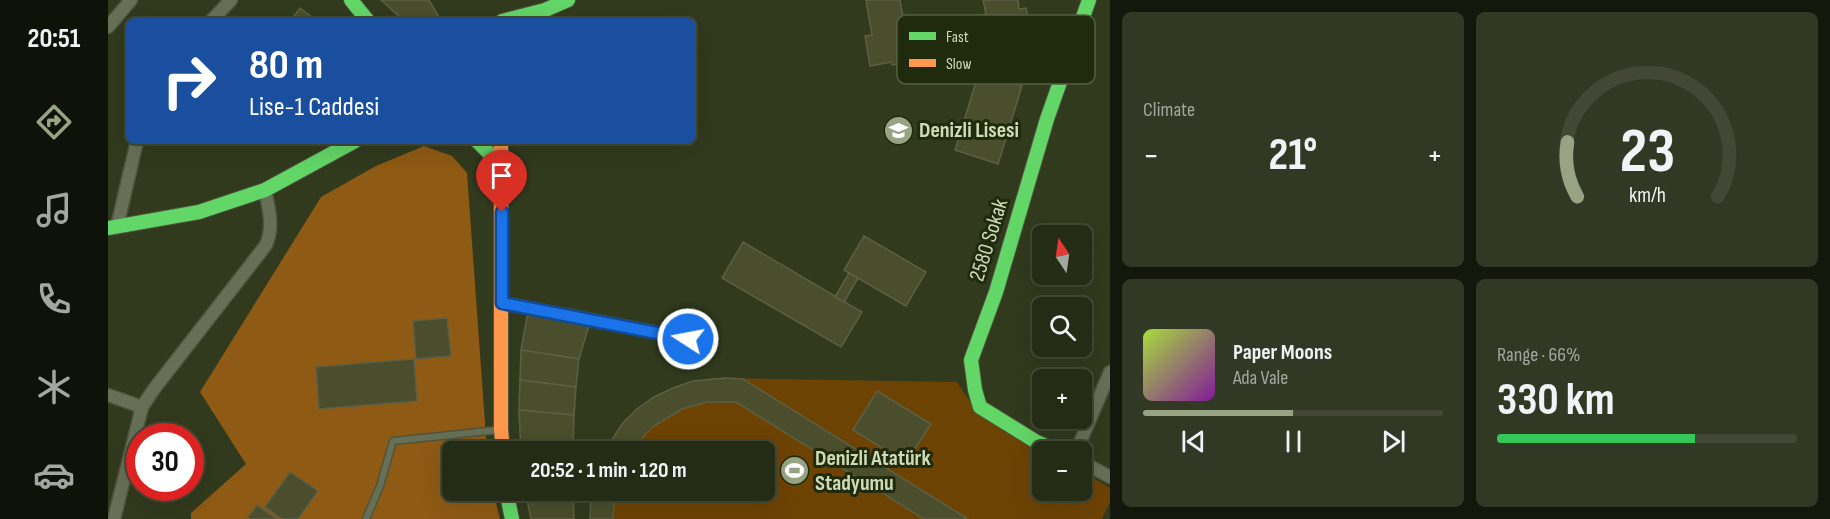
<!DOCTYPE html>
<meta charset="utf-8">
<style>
body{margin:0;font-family:"Sofia Sans Condensed",sans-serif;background:#313823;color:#f1f3f6;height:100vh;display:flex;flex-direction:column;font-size:22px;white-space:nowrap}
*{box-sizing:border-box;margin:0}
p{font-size:20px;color:#a3a7a1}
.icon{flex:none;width:33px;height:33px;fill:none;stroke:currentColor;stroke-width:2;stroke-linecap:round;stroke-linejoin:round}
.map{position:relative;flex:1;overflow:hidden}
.details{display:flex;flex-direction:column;gap:12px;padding:12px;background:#14180c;width:720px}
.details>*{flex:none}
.hud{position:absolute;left:18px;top:18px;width:570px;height:126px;border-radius:9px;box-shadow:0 6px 24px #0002,0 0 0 2px #424835;background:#1a4fa0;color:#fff;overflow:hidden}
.needle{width:39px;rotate:347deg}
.buttons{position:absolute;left:924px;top:225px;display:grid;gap:12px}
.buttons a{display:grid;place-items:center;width:60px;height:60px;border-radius:9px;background:#252c16;box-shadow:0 6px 24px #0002,0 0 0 2px #424835;font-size:30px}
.speed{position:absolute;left:18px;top:423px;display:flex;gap:12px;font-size:30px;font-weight:700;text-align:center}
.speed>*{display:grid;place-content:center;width:78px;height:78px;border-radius:50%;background:#252c16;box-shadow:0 6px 24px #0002,0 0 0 2px #424835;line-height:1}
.speed .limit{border:9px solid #d22;background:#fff;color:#111}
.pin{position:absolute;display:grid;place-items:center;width:51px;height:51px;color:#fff;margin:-62px -26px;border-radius:50% 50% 50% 0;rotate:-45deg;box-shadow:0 0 6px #0007}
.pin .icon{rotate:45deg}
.me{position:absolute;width:66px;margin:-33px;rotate:281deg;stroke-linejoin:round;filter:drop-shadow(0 0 4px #0008)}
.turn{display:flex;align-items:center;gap:21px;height:126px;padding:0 24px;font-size:27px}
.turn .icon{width:78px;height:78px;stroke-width:2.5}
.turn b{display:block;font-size:42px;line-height:51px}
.big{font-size:45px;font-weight:700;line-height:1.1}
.details .tile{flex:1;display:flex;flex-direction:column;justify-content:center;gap:9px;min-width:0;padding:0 21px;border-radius:9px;background:#313823}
.details .dial{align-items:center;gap:0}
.dial svg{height:156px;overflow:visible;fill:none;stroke:#424835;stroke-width:7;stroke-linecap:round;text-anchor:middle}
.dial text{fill:#f1f3f6;stroke:none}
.song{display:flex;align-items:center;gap:18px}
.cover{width:72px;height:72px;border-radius:9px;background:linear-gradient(135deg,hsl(80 70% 55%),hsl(290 70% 35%))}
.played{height:6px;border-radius:3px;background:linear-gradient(90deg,#97a382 50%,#424835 50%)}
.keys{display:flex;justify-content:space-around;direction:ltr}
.heat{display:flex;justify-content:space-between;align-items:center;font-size:33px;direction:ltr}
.charge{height:9px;border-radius:4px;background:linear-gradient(90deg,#34c759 66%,#424835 0)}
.details .tiles{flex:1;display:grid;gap:12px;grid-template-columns:repeat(2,1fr)}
.trip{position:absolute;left:334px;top:441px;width:333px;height:60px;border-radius:9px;background:#252c16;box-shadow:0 6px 24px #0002,0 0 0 2px #424835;font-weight:700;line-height:60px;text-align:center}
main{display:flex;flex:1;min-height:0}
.tab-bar{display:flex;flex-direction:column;width:108px;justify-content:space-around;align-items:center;background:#0f1209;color:#a3a7a1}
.tab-bar .icon{width:42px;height:42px}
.tab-bar .current{color:#97a382}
.tab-bar b{font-size:27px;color:#f1f3f6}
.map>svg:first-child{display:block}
.green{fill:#6d4304}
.forest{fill:#8e5a14}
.building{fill:#4b4e2c;stroke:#5c5f44;stroke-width:1.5}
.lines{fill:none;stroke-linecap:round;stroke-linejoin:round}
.lane-casing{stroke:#4d553e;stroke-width:9}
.street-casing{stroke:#4d553e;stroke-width:15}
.fast-casing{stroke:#4d553e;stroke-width:16}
.slow-casing{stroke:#4d553e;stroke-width:16}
.lane{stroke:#677057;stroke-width:6}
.street{stroke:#677057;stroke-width:12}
.fast{stroke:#63d668;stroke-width:14}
.slow{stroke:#ff974d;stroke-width:14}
.route-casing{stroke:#114b97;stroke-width:15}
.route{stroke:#1a73e8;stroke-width:10}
.labels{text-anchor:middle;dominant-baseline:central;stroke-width:6;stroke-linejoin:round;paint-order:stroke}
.poi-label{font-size:22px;font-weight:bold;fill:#cedbb9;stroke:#202a0d;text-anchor:start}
.street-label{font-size:22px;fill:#cedbb9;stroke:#202a0d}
.key{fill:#202a0d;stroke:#545f41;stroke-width:1.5}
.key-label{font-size:16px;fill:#cedbb9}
</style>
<main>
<nav class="tab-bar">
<b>20:51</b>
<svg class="icon current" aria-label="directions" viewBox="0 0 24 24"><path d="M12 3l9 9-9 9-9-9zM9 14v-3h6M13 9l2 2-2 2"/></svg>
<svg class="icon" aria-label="music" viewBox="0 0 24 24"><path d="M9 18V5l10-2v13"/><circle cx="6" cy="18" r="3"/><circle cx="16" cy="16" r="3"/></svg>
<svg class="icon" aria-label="phone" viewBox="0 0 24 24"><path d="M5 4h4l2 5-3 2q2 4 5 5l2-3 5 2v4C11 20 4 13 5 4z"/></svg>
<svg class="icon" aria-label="climate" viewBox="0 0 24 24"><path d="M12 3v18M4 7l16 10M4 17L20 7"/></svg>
<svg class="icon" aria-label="car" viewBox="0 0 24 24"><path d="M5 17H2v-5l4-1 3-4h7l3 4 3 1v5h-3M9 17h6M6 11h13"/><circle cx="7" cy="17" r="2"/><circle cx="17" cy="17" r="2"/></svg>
</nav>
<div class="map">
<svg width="1002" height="519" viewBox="0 0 1002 519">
<rect width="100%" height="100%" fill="#313a1d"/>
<path class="green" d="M 606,378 L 849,382 L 865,406 L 934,452 L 934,490 L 974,490 L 974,471 L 1002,488 L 1002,502 L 994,519 L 482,519 L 483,491 L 657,490 L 657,452 L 496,451 C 520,409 558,384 606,378 Z"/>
<polygon class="forest" points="316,146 344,156 359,173 379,451 345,452 345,490 385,491 392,519 83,519 83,513 138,464 92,392 213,197 268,166"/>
<g class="building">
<polygon points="273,0 321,0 331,17 311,21 296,21"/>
<polygon points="758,0 792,0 797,29 878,14 875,0 910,0 911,9 918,8 924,37 902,41 903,44 784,65 783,62 762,66 757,36 764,35"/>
<polygon points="192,8 209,21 182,21"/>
<polygon points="871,72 914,86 890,164 847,150"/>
<polygon points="756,236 818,272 798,306 736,270"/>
<polygon points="635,242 754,312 733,347 614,278"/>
<polygon points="741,273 750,278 736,302 727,297"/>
<polygon points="420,311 482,322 471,359 413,350"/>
<polygon points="339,318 343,356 308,359 305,321"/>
<polygon points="413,350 471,359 468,387 412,380"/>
<polygon points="306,359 309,401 211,409 208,367"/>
<polygon points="617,378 635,379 860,519 816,519 628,402 599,402 574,409 544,427 522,452 496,452 514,424 529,409 546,397 565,388 585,381"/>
<polygon points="412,380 468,387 466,415 411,410"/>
<polygon points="769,391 823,424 798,463 745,430"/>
<polygon points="411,410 466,415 465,452 413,452"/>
<polygon points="182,472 210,491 190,519 174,519 157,507"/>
<polygon points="417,490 465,490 466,519 423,519"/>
<polygon points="483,490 507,490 505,519 482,519"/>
<polygon points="149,505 169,519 143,519 140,517"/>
</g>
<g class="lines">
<defs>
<polyline id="lane" points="258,519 272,486 285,441 390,430"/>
<g id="street">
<polyline points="103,21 123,0"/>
<polyline points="0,27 23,0"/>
<polyline points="9,227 29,141"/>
<polyline points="394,303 603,343"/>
<polyline points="0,395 34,407"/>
<polyline points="968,452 1002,372"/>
<polyline points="974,462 1002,477"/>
<path d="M 6,519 L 34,407 L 46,389 L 158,245 C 166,226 161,210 157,190"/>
</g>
<g id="fast">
<polyline points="243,0 260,21"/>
<polyline points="394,21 437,10 460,0"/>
<polyline points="369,141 394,166"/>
<polyline points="0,228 91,212 157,190 247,141"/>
<polyline points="951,452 927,441 872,407 867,390 863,360 888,292 939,119 981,0"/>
<polyline points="398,490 404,519"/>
</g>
<polyline id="slow" points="393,141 393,429 395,452"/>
</defs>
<use href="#lane" class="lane-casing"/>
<use href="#street" class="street-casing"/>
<use href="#fast" class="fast-casing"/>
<use href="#slow" class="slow-casing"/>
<use href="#lane" class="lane"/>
<use href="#street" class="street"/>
<use href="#fast" class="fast"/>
<use href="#slow" class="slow"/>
</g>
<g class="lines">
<defs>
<polyline id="route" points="394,212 394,303 580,339"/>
</defs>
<use href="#route" class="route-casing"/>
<use href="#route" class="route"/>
</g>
<defs>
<symbol id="school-disc" viewBox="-11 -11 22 22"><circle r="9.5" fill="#97a382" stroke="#202a0d"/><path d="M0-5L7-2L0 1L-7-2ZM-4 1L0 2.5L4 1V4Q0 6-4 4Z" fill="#fff"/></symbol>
<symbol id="stadium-disc" viewBox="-11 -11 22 22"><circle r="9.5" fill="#97a382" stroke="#202a0d"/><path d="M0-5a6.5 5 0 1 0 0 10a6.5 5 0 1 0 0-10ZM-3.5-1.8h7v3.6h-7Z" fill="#fff"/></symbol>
</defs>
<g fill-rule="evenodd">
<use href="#school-disc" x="774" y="114" width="33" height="33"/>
<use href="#stadium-disc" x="670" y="454" width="33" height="33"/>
</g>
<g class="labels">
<g class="poi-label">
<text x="811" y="130">Denizli Lisesi</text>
<text x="707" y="458">Denizli Atatürk<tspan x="707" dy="25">Stadyumu</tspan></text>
</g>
<g class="street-label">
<text transform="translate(881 240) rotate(-73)">2580 Sokak</text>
</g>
</g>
<rect x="789" y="15" width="198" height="69" rx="9" class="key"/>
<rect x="801" y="32" width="27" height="8" fill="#63d668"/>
<rect x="801" y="59" width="27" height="8" fill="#ff974d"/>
<g class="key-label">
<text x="838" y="42">Fast</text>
<text x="838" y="69">Slow</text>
</g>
</svg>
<div class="buttons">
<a><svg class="needle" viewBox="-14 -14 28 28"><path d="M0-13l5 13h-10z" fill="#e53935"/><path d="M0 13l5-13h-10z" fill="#a3a7a1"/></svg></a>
<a><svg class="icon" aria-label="search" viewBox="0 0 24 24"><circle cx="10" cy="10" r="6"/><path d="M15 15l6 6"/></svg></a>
<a>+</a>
<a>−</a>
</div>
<div class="speed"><div class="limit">30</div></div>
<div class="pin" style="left:394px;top:212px;background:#d93025"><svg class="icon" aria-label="arrive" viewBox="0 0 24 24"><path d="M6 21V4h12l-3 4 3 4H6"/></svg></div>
<svg class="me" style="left:580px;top:339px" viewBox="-20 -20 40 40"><circle r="17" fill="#1a73e8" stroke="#fff" stroke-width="3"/><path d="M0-11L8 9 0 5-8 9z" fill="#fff"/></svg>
<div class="trip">20:52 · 1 min · 120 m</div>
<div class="hud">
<div class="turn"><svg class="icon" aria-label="right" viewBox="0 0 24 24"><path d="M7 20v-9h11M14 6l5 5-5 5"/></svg><div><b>80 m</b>Lise-1 Caddesi</div></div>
</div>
</div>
<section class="details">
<div class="tiles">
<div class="tile"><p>Climate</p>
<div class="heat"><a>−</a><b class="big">21°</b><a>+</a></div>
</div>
<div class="tile dial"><svg viewBox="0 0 100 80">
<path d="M14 69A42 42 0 1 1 86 69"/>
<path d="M14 69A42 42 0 0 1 9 41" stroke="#97a382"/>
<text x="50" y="56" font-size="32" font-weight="700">23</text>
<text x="50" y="72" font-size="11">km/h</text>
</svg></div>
<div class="tile">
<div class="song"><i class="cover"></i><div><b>Paper Moons</b><p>Ada Vale</p></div></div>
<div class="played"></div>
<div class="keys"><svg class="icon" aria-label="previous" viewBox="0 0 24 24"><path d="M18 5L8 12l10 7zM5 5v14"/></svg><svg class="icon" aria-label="pause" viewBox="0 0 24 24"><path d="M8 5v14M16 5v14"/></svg><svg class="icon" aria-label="next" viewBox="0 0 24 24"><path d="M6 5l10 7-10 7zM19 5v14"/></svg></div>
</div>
<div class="tile"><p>Range · 66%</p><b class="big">330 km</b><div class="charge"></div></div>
</div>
</section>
</main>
